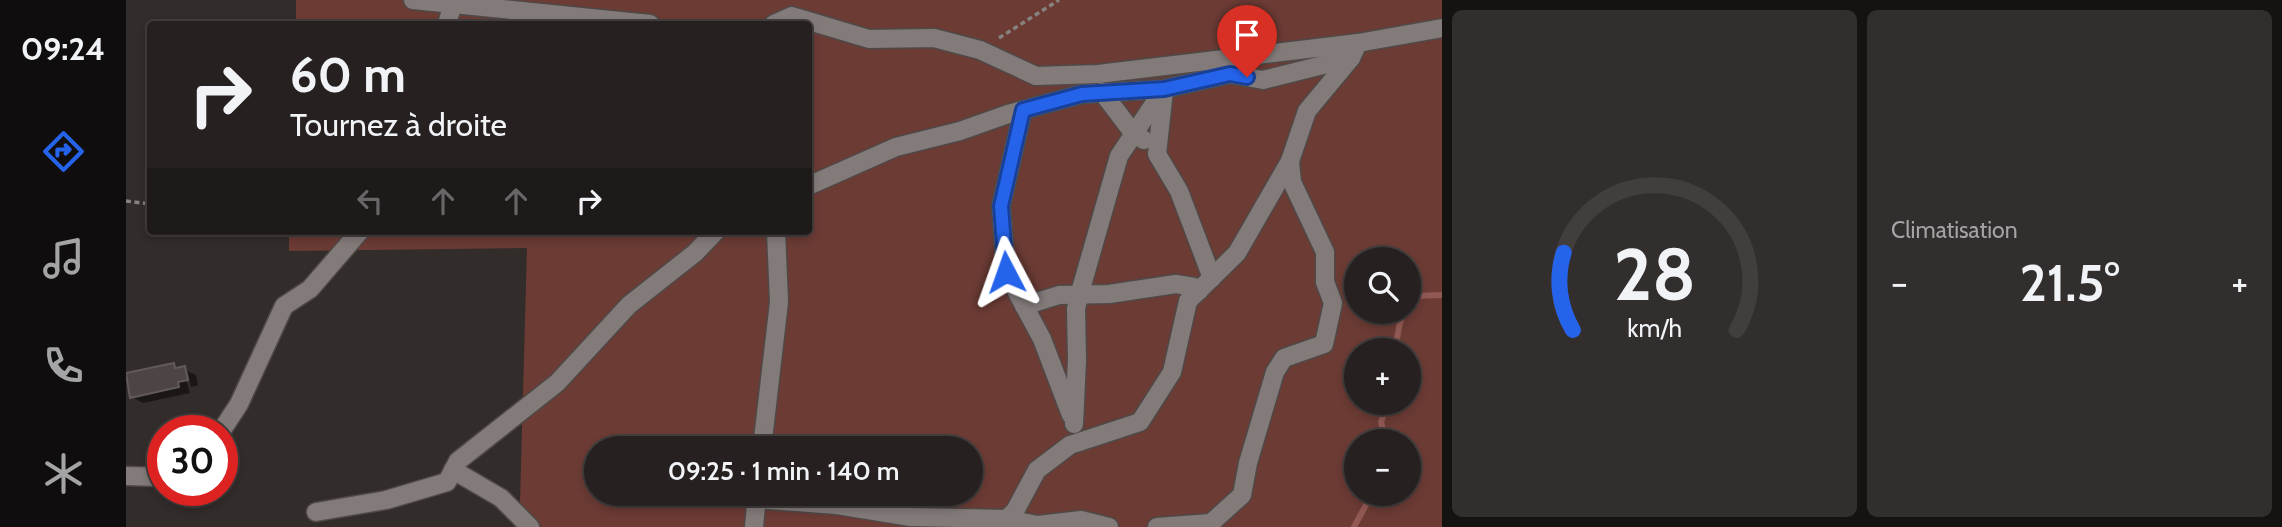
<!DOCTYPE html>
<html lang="fr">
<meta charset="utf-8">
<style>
body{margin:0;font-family:Cabin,sans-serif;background:#322e2d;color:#f1f3f6;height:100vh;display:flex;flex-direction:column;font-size:26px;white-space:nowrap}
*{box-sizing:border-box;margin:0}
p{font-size:23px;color:#a4a3a5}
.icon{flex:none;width:38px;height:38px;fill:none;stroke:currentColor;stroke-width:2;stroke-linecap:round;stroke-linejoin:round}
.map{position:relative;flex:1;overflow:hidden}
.sheet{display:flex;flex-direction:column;gap:10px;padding:10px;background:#151212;width:840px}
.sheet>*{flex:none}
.top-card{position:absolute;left:21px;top:21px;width:665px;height:214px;border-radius:7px;box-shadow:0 4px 10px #0003,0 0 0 2px #423e3e;background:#262120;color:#f1f3f6;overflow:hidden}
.controls{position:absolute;left:1218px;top:247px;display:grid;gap:14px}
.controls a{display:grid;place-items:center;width:77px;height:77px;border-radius:50%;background:#262120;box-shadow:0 4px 10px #0003,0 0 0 2px #423e3e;font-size:35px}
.speed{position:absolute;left:21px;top:415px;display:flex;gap:14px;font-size:35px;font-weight:700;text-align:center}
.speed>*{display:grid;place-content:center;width:91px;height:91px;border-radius:50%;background:#262120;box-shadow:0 4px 10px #0003,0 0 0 2px #423e3e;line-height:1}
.speed .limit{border:10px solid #d22;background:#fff;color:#111}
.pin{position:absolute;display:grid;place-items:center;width:60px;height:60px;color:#fff;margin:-72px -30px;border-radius:50% 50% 50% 0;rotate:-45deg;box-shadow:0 0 7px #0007}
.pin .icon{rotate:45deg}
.me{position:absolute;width:77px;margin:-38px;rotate:356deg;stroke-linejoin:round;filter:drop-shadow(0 0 5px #0008)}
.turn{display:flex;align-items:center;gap:24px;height:147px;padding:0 28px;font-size:32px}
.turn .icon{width:91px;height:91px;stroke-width:2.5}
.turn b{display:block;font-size:49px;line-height:60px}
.lanes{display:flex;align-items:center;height:66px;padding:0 28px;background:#0003;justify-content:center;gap:35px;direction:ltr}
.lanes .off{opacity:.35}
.big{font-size:52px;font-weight:600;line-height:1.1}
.sheet .tile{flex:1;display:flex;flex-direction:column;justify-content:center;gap:10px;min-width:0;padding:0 24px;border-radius:10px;background:#322e2d}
.sheet .dial{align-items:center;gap:0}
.dial svg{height:182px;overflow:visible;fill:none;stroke:#423e3e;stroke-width:7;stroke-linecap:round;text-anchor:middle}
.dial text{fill:#f1f3f6;stroke:none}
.heat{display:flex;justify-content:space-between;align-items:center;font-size:38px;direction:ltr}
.sheet .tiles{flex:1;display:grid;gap:10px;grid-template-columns:repeat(2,1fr)}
.trip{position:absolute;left:458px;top:436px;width:399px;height:70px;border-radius:35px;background:#262120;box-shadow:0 4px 10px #0003,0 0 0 2px #423e3e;font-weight:600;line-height:70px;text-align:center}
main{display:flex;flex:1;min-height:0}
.tabs{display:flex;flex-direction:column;width:126px;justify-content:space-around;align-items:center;background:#0f0d0d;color:#a4a3a5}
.tabs .icon{width:49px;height:49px}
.tabs .selected{color:#2563eb}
.tabs b{font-size:32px;color:#f1f3f6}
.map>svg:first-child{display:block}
.green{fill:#6b3b34;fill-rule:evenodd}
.shadow{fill:#0007}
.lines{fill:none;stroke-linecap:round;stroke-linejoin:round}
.stream{stroke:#925954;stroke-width:6}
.building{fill:#4c4544;stroke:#625a59;stroke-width:2}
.minor-casing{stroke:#4f4948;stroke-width:21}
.path{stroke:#878280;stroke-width:3.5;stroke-dasharray:5 3.5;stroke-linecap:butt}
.minor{stroke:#837b7a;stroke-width:18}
.route-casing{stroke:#184099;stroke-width:18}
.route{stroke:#2563eb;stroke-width:12}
</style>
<main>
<nav class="tabs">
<b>09:24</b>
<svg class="icon selected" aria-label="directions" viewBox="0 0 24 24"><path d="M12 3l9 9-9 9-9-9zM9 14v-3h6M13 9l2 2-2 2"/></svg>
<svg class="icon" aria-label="music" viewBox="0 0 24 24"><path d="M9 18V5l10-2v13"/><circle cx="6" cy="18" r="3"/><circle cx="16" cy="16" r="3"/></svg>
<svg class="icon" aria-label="phone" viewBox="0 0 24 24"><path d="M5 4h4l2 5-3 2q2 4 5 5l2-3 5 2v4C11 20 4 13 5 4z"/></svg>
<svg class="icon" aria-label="climate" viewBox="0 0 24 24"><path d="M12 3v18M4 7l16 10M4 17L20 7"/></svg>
</nav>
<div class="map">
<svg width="1316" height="527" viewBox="0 0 1316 527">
<rect width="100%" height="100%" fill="#322c2a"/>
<path class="green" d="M 170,0 L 1316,0 L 1316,527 L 397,527 L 394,501 L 401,248 L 163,251 L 163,231 L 682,231 L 682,24 L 170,24 ZM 1230,259 L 1283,259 L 1283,312 L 1230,312 ZM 1230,350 L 1283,350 L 1283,402 L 1230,402 ZM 1230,441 L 1283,441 L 1283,494 L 1230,494 ZM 471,448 L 845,448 L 845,494 L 471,494 Z"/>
<polygon class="shadow" points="48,365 70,375 72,385 65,387 62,373 58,373 64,393 17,403 6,397"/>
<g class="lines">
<g class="stream">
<polyline points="1283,305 1289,296 1316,295"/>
<path d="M 1266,350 C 1276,334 1269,326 1279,312"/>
<polyline points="1260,441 1255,422 1262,402"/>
<polyline points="1228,527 1246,494"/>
</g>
</g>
<polygon class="building" points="48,363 49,368 59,366 62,380 52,382 53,387 4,398 0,373"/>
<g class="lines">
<defs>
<g id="minor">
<polyline points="287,0 524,24"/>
<polyline points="321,24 328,0"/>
<polyline points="648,24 666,16 743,39 808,38 854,50 910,76 972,74 1232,43 1316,28"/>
<polyline points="1038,91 1031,154 1053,191 1086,278"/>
<polyline points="976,92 1008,134 1018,140"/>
<polyline points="897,110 875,206 880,272 916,339 945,415"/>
<polyline points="682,186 770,147 834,131 882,114 956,94 1038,89 1104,74 1137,80 1225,58"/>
<polyline points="898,306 933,295 983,294 1050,284 1068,287 1073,291"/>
<polyline points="948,424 951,360 950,309 953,296 993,156 1038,89"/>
<polyline points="96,430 113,404 158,306 184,289 234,231"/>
<polyline points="636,448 653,302 650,231"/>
<polyline points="327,470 375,498 404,527"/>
<polyline points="0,476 37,477"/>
<polyline points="631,499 711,505 785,517 880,519 912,525 955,520 983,527"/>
<polyline points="190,512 260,500 321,482 332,461 431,383 503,305 569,253 590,231"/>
<polyline points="628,527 631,494"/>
<polyline points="872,527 889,511 911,470 944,445 1014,422 1046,372 1062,301 1111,253 1164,161 1181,111 1225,58 1232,43"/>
<polyline points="1031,527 1085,523 1116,495 1122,463 1149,372 1158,358 1198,344 1207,303 1199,282 1199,252 1166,182 1164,161"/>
</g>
</defs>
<use href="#minor" class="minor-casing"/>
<g class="path">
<polyline points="873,38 933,0"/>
<polyline points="0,201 24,204"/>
</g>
<use href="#minor" class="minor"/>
</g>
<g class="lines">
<defs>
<polyline id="route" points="880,272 875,206 897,110 956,94 1038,89 1104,74 1121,77"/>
</defs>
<use href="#route" class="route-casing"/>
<use href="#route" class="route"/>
</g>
</svg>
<div class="controls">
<a><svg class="icon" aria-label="search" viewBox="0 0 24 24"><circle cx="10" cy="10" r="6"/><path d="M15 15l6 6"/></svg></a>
<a>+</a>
<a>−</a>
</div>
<div class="speed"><div class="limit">30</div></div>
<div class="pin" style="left:1121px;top:77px;background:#d93025"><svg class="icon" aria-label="arrive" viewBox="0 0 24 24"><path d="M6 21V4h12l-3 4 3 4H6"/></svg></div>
<svg class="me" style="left:880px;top:272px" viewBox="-20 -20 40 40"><path d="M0-17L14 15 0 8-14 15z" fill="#2563eb" stroke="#fff" stroke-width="4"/></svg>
<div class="trip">09:25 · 1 min · 140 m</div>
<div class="top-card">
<div class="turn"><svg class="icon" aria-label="right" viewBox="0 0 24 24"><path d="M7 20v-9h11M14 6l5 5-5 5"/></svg><div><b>60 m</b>Tournez à droite</div></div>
<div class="lanes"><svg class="icon off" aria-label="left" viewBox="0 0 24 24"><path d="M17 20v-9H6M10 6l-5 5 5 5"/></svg><svg class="icon off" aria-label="ahead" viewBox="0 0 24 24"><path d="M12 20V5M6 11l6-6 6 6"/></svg><svg class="icon off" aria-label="ahead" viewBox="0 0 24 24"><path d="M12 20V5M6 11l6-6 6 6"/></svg><svg class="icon" aria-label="right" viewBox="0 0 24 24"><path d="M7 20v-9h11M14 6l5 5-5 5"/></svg></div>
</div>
</div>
<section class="sheet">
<div class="tiles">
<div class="tile dial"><svg viewBox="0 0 100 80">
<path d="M14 69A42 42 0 1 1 86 69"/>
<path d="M14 69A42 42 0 0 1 10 35" stroke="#2563eb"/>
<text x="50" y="56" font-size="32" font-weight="700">28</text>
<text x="50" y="72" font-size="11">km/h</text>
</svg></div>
<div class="tile"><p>Climatisation</p>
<div class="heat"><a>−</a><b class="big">21.5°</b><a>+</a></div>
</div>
</div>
</section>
</main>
